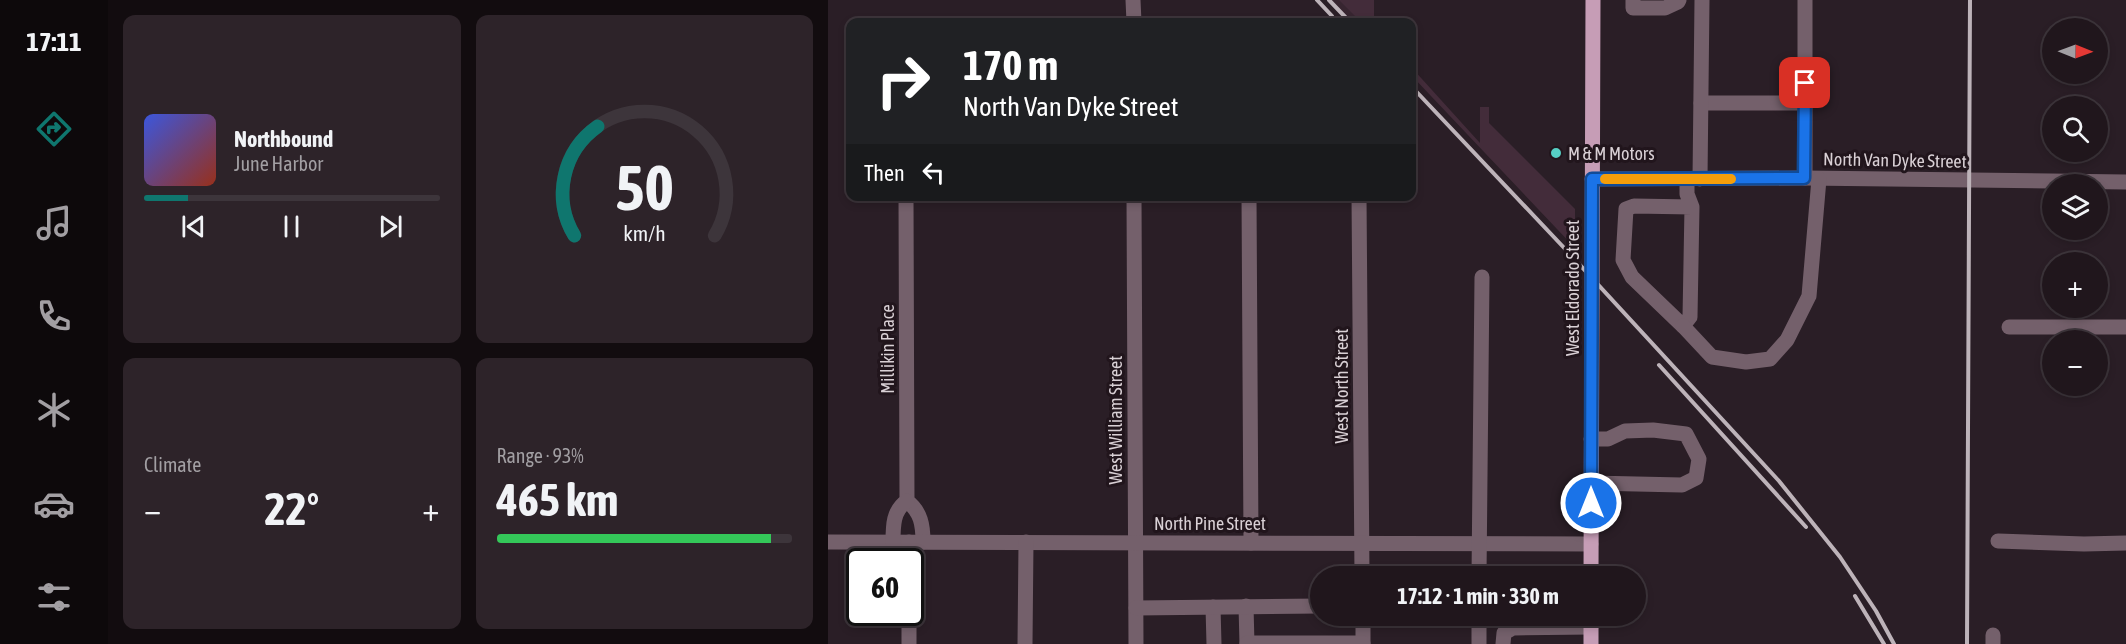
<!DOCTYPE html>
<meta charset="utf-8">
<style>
body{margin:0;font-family:"Asap Condensed",sans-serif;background:#2d2329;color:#f1f3f6;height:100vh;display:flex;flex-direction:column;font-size:22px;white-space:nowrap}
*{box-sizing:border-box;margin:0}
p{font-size:20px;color:#a29fa3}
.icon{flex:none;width:33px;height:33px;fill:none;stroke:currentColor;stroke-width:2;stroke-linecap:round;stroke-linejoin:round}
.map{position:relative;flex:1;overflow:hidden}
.details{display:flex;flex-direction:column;gap:15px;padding:15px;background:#120c0f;width:720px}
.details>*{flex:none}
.top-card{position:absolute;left:18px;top:18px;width:570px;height:183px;border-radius:12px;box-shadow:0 3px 9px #0003,0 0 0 2px #3d353b;background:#202124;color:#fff;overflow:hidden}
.needle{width:39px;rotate:91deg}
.tools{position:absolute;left:1214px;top:18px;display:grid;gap:12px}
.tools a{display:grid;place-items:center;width:66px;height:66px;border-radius:50%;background:#20161c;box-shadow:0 3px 9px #0003,0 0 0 2px #3d353b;font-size:30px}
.speed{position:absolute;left:18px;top:548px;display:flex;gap:12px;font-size:30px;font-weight:700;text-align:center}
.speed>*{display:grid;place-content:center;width:78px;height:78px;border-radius:50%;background:#20161c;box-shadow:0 3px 9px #0003,0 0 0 2px #3d353b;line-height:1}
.speed .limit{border:3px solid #111;border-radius:9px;background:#fff;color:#111}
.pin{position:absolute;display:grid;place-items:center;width:51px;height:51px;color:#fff;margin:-26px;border-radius:12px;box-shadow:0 3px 9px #0006}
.me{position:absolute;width:66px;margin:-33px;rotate:0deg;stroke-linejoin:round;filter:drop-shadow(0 0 4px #0008)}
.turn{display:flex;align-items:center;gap:21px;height:126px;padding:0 18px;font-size:27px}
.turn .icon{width:78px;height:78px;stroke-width:2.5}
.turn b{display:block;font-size:42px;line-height:51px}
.then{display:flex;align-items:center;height:57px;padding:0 18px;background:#0003;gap:12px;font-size:22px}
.big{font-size:45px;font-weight:700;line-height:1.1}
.details .widget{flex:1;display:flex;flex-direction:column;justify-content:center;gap:9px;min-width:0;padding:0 21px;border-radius:12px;background:#2d2329}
.details .dial{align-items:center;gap:0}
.dial svg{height:156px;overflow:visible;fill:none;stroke:#3d353b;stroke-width:7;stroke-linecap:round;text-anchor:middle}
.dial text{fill:#f1f3f6;stroke:none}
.song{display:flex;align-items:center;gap:18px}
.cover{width:72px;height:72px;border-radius:9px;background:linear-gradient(135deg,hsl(230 70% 55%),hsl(10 70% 35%))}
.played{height:6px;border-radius:3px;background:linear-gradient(90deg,#0f766e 15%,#3d353b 15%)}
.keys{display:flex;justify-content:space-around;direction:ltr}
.heat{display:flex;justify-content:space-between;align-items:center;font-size:33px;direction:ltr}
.charge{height:9px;border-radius:4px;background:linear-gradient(90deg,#34c759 93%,#3d353b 0)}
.details .tiles{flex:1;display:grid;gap:15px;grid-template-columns:repeat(2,1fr)}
.trip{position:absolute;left:482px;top:566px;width:336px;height:60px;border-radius:30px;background:#20161c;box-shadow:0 3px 9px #0003,0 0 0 2px #3d353b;font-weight:700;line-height:60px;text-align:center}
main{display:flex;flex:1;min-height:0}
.dock{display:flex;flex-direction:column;width:108px;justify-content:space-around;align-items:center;background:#0d090b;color:#a29fa3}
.dock .icon{width:42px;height:42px}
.dock .selected{color:#0f766e}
.dock b{font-size:27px;color:#f1f3f6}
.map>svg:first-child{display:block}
.built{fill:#372530}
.green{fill:#432c3a}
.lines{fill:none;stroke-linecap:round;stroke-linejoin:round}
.minor{stroke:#74606b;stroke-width:15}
.major{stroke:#c69db6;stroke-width:15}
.rail{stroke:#bdb3b9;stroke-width:4}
.route-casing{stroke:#114b97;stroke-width:15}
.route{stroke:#1a73e8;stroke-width:10}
.slow{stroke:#f59e0b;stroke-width:10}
.poi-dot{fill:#56cec4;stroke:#21151c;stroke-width:2}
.labels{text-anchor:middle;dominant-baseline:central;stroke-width:6;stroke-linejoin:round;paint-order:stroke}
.poi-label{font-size:18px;fill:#d9d0d5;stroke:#21151c;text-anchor:start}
.street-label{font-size:18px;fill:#d9d0d5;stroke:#21151c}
</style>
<main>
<nav class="dock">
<b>17:11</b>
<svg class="icon selected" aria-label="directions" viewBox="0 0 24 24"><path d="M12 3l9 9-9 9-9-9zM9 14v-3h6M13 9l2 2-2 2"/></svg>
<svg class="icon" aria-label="music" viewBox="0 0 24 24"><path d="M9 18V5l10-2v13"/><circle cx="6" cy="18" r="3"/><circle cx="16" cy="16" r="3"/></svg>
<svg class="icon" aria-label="phone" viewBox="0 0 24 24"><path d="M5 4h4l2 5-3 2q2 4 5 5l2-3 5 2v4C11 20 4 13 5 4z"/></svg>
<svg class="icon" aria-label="climate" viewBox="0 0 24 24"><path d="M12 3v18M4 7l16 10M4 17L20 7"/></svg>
<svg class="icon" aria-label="car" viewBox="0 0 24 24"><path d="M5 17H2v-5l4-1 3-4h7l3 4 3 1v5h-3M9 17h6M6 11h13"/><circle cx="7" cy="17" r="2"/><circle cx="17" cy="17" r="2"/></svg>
<svg class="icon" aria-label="filters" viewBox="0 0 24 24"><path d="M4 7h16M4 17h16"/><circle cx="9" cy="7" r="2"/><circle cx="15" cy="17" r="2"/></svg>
</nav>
<section class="details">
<div class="tiles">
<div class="widget">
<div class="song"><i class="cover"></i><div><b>Northbound</b><p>June Harbor</p></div></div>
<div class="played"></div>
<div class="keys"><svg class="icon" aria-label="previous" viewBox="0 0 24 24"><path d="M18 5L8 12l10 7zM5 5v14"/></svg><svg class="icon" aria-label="pause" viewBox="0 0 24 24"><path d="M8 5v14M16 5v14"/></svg><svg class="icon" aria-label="next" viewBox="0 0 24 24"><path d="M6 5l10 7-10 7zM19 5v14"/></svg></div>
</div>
<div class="widget dial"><svg viewBox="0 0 100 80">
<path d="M14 69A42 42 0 1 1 86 69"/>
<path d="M14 69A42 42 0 0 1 26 13" stroke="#0f766e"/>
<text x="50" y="56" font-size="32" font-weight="700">50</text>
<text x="50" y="72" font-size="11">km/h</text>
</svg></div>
<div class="widget"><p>Climate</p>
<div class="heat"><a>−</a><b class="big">22°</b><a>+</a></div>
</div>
<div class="widget"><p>Range · 93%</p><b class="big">465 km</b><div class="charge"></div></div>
</div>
</section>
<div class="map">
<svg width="1298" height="644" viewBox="0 0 1298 644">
<rect width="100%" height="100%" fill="#2a1e26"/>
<polygon class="built" points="501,0 546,0 546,22 522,22"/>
<g class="green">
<polygon points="511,0 546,0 546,22 533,22"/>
<polygon points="584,68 652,143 652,107 661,107 661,123 747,209 747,248 584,76"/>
</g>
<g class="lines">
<g class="minor">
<polyline points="305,0 306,22"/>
<polyline points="805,0 805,8 837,8 850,2 851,0"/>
<polyline points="873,103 977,103"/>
<polyline points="977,178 977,0"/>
<polyline points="764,179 977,178 1298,182"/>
<polyline points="859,179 859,194 864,207 862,317 855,326 804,277 795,260 798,209 806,206 864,207"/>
<polyline points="872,179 874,0"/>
<path d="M 78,196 L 79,501 C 93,512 95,525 95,542"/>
<polyline points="306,196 308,644"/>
<polyline points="421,196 423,543"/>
<polyline points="531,196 534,576"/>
<polyline points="855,326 884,357 918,362 942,359 959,340 981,296 991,179"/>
<polyline points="1181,327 1298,327"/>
<polyline points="763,483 854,485 868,478 871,459 858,434 825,430 797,431 780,439 763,439"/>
<polyline points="1170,541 1256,544 1298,543"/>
<polyline points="0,542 763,544"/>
<path d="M 65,542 C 65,526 65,510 79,501"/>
<polyline points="81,542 81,561"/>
<polyline points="651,576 654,277"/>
<polyline points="418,606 419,644"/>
<polyline points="385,607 386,644"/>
<polyline points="308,608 492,606"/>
<polyline points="81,612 81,644"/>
<polyline points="535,615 535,644"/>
<polyline points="651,615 651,644"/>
<polyline points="419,643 535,643"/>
<polyline points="197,644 198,542"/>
<polyline points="675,644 676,633 685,628 763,627"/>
<polyline points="1165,644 1165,635"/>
</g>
<g class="major">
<polyline points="763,576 765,0"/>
<polyline points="763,644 763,615"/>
</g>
<g class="rail">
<polyline points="489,0 504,16"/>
<polyline points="501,0 522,22"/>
<polyline points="584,87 740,252 951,481 1012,557 1048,611 1066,644"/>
<polyline points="831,365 978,527"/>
<polyline points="1027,596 1056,644"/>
<polyline points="1139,644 1142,0"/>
</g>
</g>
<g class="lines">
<defs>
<polyline id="route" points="763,503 764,179 976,178 977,83"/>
</defs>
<use href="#route" class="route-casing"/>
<use href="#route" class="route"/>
<polyline class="slow" points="777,179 903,179"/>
</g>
<circle class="poi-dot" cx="728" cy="153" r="6"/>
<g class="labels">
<g class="poi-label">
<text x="740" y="153">M &amp; M Motors</text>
</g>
<g class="street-label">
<text transform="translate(1067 160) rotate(1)">North Van Dyke Street</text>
<text transform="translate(744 288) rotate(-90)">West Eldorado Street</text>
<text transform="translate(59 349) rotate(-90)">Millikin Place</text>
<text transform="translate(513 386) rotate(-90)">West North Street</text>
<text transform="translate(287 420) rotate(-90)">West William Street</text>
<text x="382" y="523">North Pine Street</text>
</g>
</g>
</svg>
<div class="tools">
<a><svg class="needle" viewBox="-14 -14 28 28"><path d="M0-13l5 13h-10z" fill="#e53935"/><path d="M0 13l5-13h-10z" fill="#a29fa3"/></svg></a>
<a><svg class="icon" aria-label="search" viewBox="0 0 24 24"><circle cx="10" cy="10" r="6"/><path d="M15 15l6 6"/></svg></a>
<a><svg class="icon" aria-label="layers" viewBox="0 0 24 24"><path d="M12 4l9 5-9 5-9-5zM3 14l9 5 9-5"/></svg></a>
<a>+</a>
<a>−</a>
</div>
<div class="speed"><div class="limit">60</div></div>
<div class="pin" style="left:977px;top:83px;background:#d93025"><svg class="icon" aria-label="arrive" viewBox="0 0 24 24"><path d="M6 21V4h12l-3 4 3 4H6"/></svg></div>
<svg class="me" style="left:763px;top:503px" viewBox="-20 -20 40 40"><circle r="17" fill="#1a73e8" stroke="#fff" stroke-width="3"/><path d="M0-11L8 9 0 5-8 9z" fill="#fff"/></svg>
<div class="trip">17:12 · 1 min · 330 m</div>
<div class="top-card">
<div class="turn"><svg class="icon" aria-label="right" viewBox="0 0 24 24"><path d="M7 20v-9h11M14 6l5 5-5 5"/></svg><div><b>170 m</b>North Van Dyke Street</div></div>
<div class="then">Then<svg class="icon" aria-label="left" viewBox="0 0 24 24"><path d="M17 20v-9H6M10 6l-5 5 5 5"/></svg></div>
</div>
</div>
</main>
